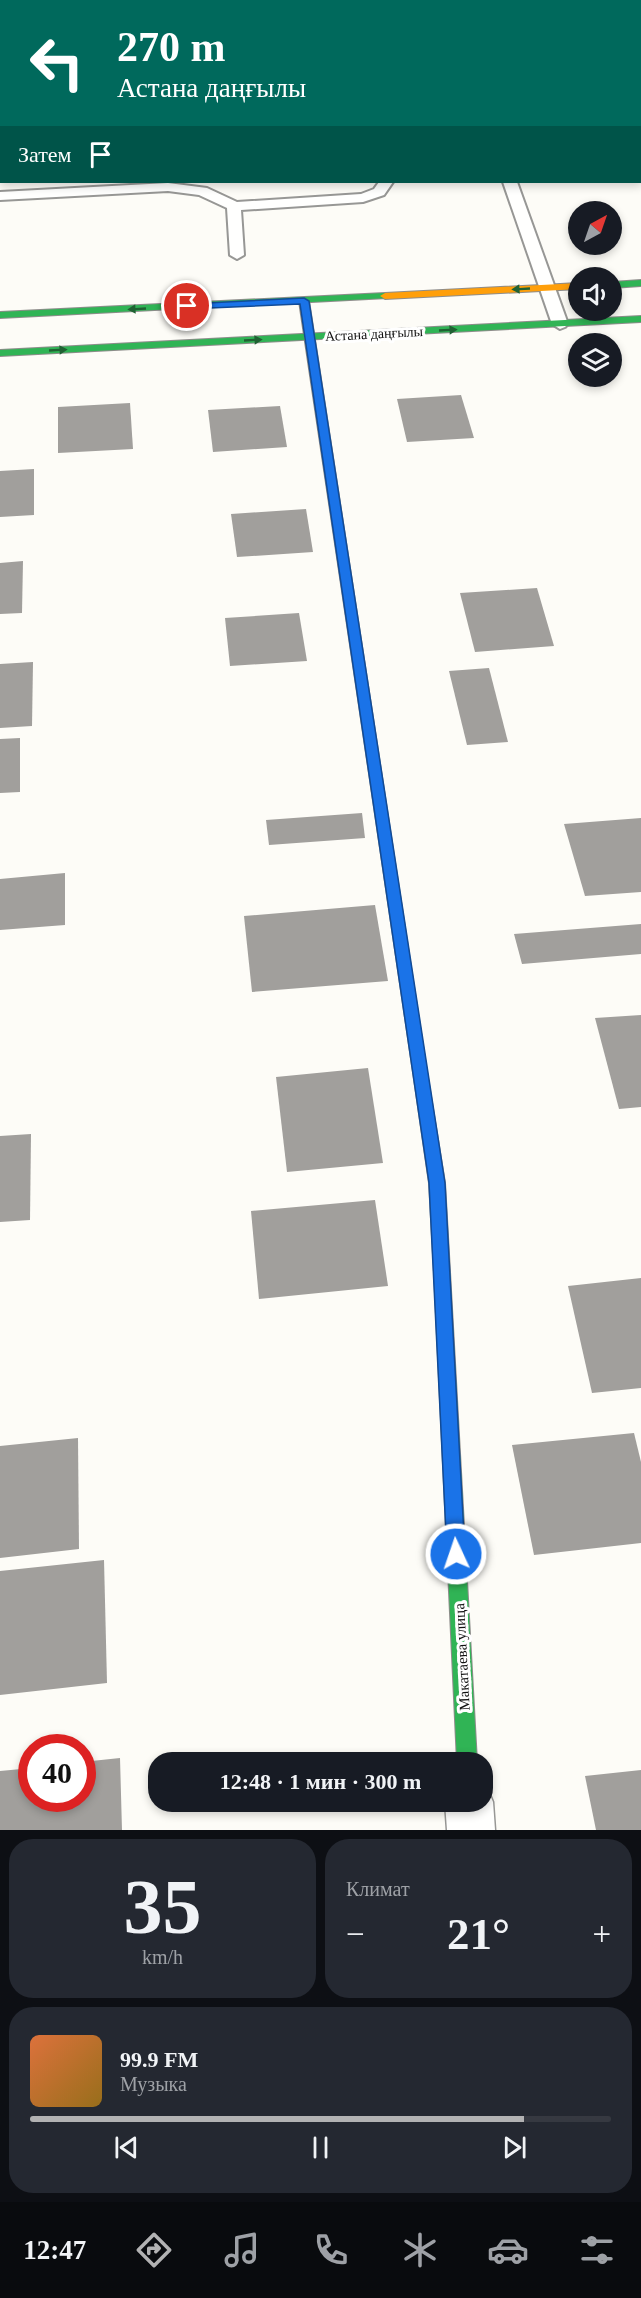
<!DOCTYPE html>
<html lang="ru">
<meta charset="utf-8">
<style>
body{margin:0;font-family:Georgia,serif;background:#242831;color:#f1f3f6;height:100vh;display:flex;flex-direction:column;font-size:22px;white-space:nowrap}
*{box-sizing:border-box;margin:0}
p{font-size:20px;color:#9ea1a6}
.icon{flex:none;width:33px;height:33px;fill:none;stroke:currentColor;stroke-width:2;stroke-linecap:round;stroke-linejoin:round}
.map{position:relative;height:1830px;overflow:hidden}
.sheet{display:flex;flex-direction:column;gap:9px;padding:9px;background:#0d0f14;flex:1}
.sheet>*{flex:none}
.banner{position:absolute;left:0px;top:0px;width:642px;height:183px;box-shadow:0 3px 9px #0003;background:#00695c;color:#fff;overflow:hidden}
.needle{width:39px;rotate:40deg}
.fabs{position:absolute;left:568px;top:201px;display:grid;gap:12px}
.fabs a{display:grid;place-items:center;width:54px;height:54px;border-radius:50%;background:#171b24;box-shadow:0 3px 9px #0003;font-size:30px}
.speed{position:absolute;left:18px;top:1734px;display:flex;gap:12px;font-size:30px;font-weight:700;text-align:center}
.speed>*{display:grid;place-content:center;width:78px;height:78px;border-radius:50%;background:#171b24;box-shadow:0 3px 9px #0003;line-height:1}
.speed .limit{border:9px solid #d22;background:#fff;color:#111}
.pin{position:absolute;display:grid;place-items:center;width:51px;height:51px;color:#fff;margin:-26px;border:3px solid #fff;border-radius:50%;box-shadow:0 2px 6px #0007}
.me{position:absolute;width:66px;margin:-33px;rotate:357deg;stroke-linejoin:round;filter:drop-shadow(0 0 4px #0008)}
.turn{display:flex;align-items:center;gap:21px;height:126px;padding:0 18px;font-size:27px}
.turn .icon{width:78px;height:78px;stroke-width:2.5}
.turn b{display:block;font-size:42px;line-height:51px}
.then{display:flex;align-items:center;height:57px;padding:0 18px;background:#0003;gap:12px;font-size:22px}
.big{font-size:45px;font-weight:700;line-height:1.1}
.sheet .card{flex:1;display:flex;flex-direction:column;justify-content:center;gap:9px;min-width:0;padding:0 21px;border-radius:24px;background:#242831}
.sheet .dial{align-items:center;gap:0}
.dial b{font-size:78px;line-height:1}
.song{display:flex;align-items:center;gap:18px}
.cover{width:72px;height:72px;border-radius:9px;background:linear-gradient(135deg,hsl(20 70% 55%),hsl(40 70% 35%))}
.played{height:6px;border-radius:3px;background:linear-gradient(90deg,#b2b2b3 85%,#363941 85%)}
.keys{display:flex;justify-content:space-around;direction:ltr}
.heat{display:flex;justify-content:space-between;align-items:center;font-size:33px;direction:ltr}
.sheet .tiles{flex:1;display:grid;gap:9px;grid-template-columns:1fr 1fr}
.card:last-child{grid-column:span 2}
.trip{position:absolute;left:148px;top:1752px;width:345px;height:60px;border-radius:24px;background:#171b24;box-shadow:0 3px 9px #0003;font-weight:700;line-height:60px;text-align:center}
.tabs{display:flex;height:96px;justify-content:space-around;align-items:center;background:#090b0e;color:#9ea1a6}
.tabs .icon{width:42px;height:42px}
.tabs .selected{color:#b2b2b3}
.tabs b{font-size:27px;color:#f1f3f6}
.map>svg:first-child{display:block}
.building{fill:#a19f9c}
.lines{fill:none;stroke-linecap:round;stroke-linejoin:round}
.lane-casing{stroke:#979795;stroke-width:4}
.street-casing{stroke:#979795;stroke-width:3}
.fast-casing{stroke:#8e8d8b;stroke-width:2}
.slow-casing{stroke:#8e8d8b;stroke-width:2}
.lane{fill:#fffffe;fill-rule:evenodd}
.street{fill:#fffffe;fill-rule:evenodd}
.fast{fill:#30b455;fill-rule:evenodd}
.slow{fill:#ff9f0a;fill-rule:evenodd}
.oneway{fill:#206233}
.route{fill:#1a73e8;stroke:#114b97;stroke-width:1.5}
.labels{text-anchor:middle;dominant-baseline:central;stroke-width:6;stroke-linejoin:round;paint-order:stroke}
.far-street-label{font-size:14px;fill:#111;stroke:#fff}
.street-label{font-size:15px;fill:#111;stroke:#fff}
</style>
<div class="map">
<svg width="641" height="1830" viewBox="0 0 641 1830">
<rect width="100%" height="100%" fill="#fdfcf7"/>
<g class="building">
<polygon points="461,395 474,438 407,442 397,399"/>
<polygon points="130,403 133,449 58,453 58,407"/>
<polygon points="280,406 287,447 213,452 208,410"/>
<polygon points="34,469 34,515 0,517 0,471"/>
<polygon points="306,509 313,552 237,557 231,514"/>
<polygon points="23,561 22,613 0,614 0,563"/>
<polygon points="537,588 554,646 475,652 460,593"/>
<polygon points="299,613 307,661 230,666 225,618"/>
<polygon points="33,662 32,726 0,728 0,664"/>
<polygon points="489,668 508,742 467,745 449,671"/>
<polygon points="20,738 20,792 0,793 0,739"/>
<polygon points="362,813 365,838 269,845 266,820"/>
<polygon points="641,818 641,892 585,896 564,824"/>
<polygon points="65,873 65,925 0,930 0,879"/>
<polygon points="375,905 388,981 252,992 244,916"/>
<polygon points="641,924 641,954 522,964 514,934"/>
<polygon points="641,1015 641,1107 619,1109 595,1018"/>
<polygon points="368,1068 383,1163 287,1172 276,1077"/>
<polygon points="31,1134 30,1220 0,1222 0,1136"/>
<polygon points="375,1200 388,1286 259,1299 251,1211"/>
<polygon points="641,1278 641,1388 592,1393 568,1286"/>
<polygon points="634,1433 641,1462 641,1543 534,1555 512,1445"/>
<polygon points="78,1438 79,1549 0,1558 0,1446"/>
<polygon points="104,1560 107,1683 0,1695 0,1571"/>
<polygon points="120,1758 122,1830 0,1830 0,1771 32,1768 32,1798 82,1798 82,1762"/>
<polygon points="641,1770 641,1830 596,1830 585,1776"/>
</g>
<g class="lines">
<defs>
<g id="lane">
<rect x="439" y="0" width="12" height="2"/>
<rect x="0" y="92" width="2" height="8"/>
<polygon points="379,182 393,182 384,195 363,202 241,210 244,255 237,259 230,255 227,208 199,195 168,191 0,200 0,192 168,183 207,188 237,202 361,194 374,189"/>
<polygon points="503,182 517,182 568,324 565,327 560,329 552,324"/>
</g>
<g id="street">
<rect x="640" y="83" width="1" height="12"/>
<polygon points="483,1784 486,1785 493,1802 495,1830 447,1830 445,1802 483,1802"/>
</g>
<g id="fast">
<polygon points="641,280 641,286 612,288 612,282"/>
<polygon points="385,293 390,296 388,298 0,318 0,312"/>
<polygon points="641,316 641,322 0,356 0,350"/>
<polygon points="363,688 369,692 427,1072 425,1076 420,1078 415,1076 413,1072 357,692"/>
<polygon points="442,1265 448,1267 450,1272 477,1762 457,1762 434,1272 436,1267"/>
</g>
<g id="slow">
<polygon points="579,283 579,289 385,299 380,296 385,293"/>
<polygon points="304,298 309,301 369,692 363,696 357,692 299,301"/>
<polygon points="420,1066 425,1068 427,1072 445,1183 450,1272 448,1277 442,1279 436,1277 434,1272 429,1183 413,1072 415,1068"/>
</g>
</defs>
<use href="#lane" class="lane-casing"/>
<use href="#street" class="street-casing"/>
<use href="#fast" class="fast-casing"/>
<use href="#slow" class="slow-casing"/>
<use href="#lane" class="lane"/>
<use href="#street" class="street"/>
<use href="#fast" class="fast"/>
<use href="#slow" class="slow"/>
</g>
<defs><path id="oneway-solid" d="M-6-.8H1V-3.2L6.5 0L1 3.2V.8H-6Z" transform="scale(1.5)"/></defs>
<g class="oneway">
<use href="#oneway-solid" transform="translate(521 289) rotate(177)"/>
<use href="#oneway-solid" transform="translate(137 309) rotate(177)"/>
<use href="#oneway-solid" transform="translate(448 330) rotate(-3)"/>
<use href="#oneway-solid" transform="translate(253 340) rotate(-3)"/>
<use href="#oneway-solid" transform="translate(58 350) rotate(-3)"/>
</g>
<polygon class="route" points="304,298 309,301 445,1183 465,1554 463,1560 456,1563 450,1560 447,1554 429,1183 300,304 187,309 183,306 187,304"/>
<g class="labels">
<g class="far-street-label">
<text transform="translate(374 334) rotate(-3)">Астана даңғылы</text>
</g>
<g class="street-label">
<text transform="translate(462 1657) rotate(-93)">Макатаева улица</text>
</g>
</g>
</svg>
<div class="fabs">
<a><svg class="needle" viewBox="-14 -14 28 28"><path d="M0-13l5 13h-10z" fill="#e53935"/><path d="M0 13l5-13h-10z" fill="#9ea1a6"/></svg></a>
<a><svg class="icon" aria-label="sound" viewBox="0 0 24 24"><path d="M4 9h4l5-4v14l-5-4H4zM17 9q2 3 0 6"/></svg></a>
<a><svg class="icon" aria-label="layers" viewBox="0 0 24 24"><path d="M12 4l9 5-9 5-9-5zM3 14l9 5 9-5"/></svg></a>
</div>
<div class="speed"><div class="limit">40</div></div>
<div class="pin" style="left:187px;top:306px;background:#d93025"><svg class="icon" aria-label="arrive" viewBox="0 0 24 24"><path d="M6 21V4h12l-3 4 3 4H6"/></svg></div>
<svg class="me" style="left:456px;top:1554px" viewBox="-20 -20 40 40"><circle r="17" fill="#1a73e8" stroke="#fff" stroke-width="3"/><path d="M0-11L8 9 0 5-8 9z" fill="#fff"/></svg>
<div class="trip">12:48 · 1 мин · 300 m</div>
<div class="banner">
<div class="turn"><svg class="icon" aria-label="left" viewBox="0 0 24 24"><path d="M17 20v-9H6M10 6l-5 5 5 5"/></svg><div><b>270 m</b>Астана даңғылы</div></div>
<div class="then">Затем<svg class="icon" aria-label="arrive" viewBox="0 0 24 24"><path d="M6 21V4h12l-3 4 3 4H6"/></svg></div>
</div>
</div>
<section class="sheet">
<div class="tiles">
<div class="card dial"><b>35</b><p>km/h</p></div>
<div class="card"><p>Климат</p>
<div class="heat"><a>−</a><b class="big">21°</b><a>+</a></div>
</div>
<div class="card">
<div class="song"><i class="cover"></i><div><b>99.9 FM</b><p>Музыка</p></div></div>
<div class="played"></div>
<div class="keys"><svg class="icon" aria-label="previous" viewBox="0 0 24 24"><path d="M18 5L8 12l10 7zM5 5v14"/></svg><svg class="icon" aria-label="pause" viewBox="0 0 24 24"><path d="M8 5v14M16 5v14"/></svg><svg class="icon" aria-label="next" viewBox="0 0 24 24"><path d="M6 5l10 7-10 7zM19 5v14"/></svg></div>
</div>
</div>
</section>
<nav class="tabs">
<b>12:47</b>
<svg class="icon selected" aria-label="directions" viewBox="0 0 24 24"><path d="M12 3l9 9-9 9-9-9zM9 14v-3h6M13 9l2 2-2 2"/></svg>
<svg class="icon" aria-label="music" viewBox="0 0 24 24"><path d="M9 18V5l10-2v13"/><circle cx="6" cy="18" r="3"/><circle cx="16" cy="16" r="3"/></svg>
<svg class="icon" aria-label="phone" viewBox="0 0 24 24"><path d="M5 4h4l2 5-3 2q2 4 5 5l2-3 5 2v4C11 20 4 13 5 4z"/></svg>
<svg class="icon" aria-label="climate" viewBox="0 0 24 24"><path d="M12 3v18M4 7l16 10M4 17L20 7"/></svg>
<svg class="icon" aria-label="car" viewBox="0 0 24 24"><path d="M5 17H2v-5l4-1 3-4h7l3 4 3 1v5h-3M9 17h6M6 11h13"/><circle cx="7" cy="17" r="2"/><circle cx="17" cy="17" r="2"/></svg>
<svg class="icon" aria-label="filters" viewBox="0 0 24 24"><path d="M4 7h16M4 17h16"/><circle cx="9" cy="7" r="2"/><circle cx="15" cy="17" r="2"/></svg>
</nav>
